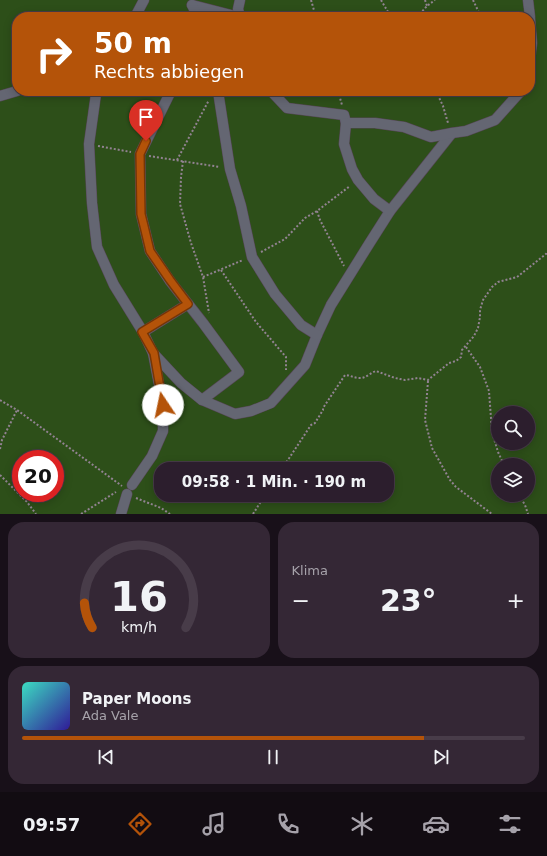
<!DOCTYPE html>
<html lang="de">
<meta charset="utf-8">
<style>
body{margin:0;font-family:"DejaVu Sans",sans-serif;background:#342735;color:#f1f3f6;height:100vh;display:flex;flex-direction:column;font-size:15px;white-space:nowrap}
*{box-sizing:border-box;margin:0}
p{font-size:13px;color:#a6a2aa}
.icon{flex:none;width:22px;height:22px;fill:none;stroke:currentColor;stroke-width:2;stroke-linecap:round;stroke-linejoin:round}
.map{position:relative;height:514px;overflow:hidden}
.panel{display:flex;flex-direction:column;gap:8px;padding:8px;background:#181019;flex:1}
.panel>*{flex:none}
.top-card{position:absolute;left:12px;top:12px;width:523px;height:84px;border-radius:16px;box-shadow:0 2px 10px #0003,0 0 0 1px #483c49;background:#b45309;color:#fff;overflow:hidden}
.controls{position:absolute;left:491px;top:406px;display:grid;gap:8px}
.controls a{display:grid;place-items:center;width:44px;height:44px;border-radius:50%;background:#2c1e2d;box-shadow:0 2px 10px #0003,0 0 0 1px #483c49;font-size:20px}
.speed{position:absolute;left:12px;top:450px;display:flex;gap:8px;font-size:20px;font-weight:700;text-align:center}
.speed>*{display:grid;place-content:center;width:52px;height:52px;border-radius:50%;background:#2c1e2d;box-shadow:0 2px 10px #0003,0 0 0 1px #483c49;line-height:1}
.speed .limit{border:6px solid #d22;background:#fff;color:#111}
.pin{position:absolute;display:grid;place-items:center;width:34px;height:34px;color:#fff;margin:-41px -17px;border-radius:50% 50% 50% 0;rotate:-45deg;box-shadow:0 0 4px #0007}
.pin .icon{rotate:45deg}
.me{position:absolute;width:44px;margin:-22px;rotate:349deg;stroke-linejoin:round;filter:drop-shadow(0 0 3px #0008)}
.turn{display:flex;align-items:center;gap:14px;height:84px;padding:0 16px;font-size:18px}
.turn .icon{width:52px;height:52px;stroke-width:2.5}
.turn b{display:block;font-size:28px;line-height:34px}
.big{font-size:30px;font-weight:800;line-height:1.1}
.panel .widget{flex:1;display:flex;flex-direction:column;justify-content:center;gap:6px;min-width:0;padding:0 14px;border-radius:16px;background:#342735}
.panel .dial{align-items:center;gap:0}
.dial svg{height:104px;overflow:visible;fill:none;stroke:#483c49;stroke-width:7;stroke-linecap:round;text-anchor:middle}
.dial text{fill:#f1f3f6;stroke:none}
.song{display:flex;align-items:center;gap:12px}
.cover{width:48px;height:48px;border-radius:6px;background:linear-gradient(135deg,hsl(170 70% 55%),hsl(250 70% 35%))}
.played{height:4px;border-radius:2px;background:linear-gradient(90deg,#b45309 80%,#483c49 80%)}
.keys{display:flex;justify-content:space-around;direction:ltr}
.heat{display:flex;justify-content:space-between;align-items:center;font-size:22px;direction:ltr}
.panel .tiles{flex:1;display:grid;gap:8px;grid-template-columns:1fr 1fr}
.widget:last-child{grid-column:span 2}
.trip{position:absolute;left:154px;top:462px;width:240px;height:40px;border-radius:16px;background:#2c1e2d;box-shadow:0 2px 10px #0003,0 0 0 1px #483c49;font-weight:800;line-height:40px;text-align:center}
.menu{display:flex;height:64px;justify-content:space-around;align-items:center;background:#120c12;color:#a6a2aa}
.menu .icon{width:28px;height:28px}
.menu .selected{color:#b45309}
.menu b{font-size:18px;color:#f1f3f6}
.map>svg:first-child{display:block}
.green{fill:#2d4f19;fill-rule:evenodd}
.lines{fill:none;stroke-linecap:round;stroke-linejoin:round}
.minor-casing{stroke:#574658;stroke-width:11}
.path{stroke:#928392;stroke-width:2;stroke-dasharray:2 2;stroke-linecap:butt}
.minor{stroke:#646672;stroke-width:10}
.route-casing{stroke:#753606;stroke-width:10}
.route{stroke:#b45309;stroke-width:7}
</style>
<div class="map">
<svg width="547" height="514" viewBox="0 0 547 514">
<rect width="100%" height="100%" fill="#3b283c"/>
<path class="green" d="M 0,0 L 547,0 L 547,514 L 0,514 ZM 17,17 L 530,17 L 530,91 L 17,91 ZM 498,413 L 528,413 L 528,443 L 498,443 ZM 21,459 L 55,459 L 55,493 L 21,493 ZM 498,465 L 528,465 L 528,495 L 498,495 ZM 161,469 L 387,469 L 387,495 L 161,495 Z"/>
<g class="lines">
<defs>
<g id="minor">
<polyline points="528,0 530,17"/>
<polyline points="192,5 239,17"/>
<polyline points="192,5 198,17"/>
<polyline points="135,17 144,0"/>
<polyline points="240,17 238,9 240,0"/>
<polyline points="530,19 532,43 530,59"/>
<polyline points="97,91 96,94 89,144 92,203 97,247 114,285 143,332 153,353 181,383 202,400 235,414 251,411 271,403 305,365 317,335 331,305 369,244 390,211 452,133"/>
<polyline points="171,91 140,154 141,214 150,251 170,281 203,323 239,372 202,400"/>
<polyline points="218,91 230,169 241,206 252,257 275,294 301,325 317,335"/>
<polyline points="271,91 287,108 344,115 346,123 375,123 404,127 431,137 452,133 466,131 495,120 521,91"/>
<polyline points="0,96 17,91"/>
<polyline points="346,123 344,144 352,169 358,180 374,199 390,211"/>
<polyline points="143,332 188,304"/>
<polyline points="132,485 152,456 163,431 163,405 153,353"/>
<polyline points="121,514 127,494"/>
</g>
</defs>
<use href="#minor" class="minor-casing"/>
<g class="path">
<polyline points="311,0 316,17"/>
<polyline points="381,0 391,17"/>
<polyline points="425,0 427,6"/>
<polyline points="473,0 481,17"/>
<polyline points="417,17 427,6 435,0"/>
<polyline points="191,91 208,93"/>
<polyline points="338,91 342,105"/>
<polyline points="436,91 443,106 448,123"/>
<polyline points="98,146 131,152"/>
<polyline points="149,156 220,167"/>
<polyline points="177,160 209,100"/>
<polyline points="183,161 181,177 180,204 191,243 203,277 209,313"/>
<polyline points="317,211 320,220 344,266"/>
<polyline points="261,252 285,239 305,218 317,211 350,186"/>
<polyline points="221,270 256,322 286,357 286,370"/>
<polyline points="203,277 243,260"/>
<polyline points="466,347 480,367 489,391 492,432 498,452 504,465"/>
<polyline points="428,381 425,420 432,448 450,480 456,487 492,514"/>
<polyline points="0,400 17,410 122,486"/>
<polyline points="0,449 2,440 17,410"/>
<path d="M 282,469 L 311,425 L 315,423 L 323,410 L 323,408 L 345,375 C 350,375 354,378 359,378 C 365,379 370,373 376,371 L 395,378 L 405,380 L 418,378 L 428,380 L 449,363 L 456,361 L 461,357 L 462,350 L 474,336 L 478,328 L 480,317 L 480,310 L 483,300 L 492,287 L 498,282 L 517,277 L 546,254 L 547,251"/>
<polyline points="0,475 27,502 36,514"/>
<polyline points="519,495 525,505 528,514"/>
<polyline points="136,498 161,508 170,514"/>
<polyline points="81,514 116,492"/>
<polyline points="253,514 265,495"/>
</g>
<use href="#minor" class="minor"/>
</g>
<g class="lines">
<defs>
<polyline id="route" points="146,141 140,154 141,214 144,226 150,251 170,280 188,304 142,332 154,353 163,405"/>
</defs>
<use href="#route" class="route-casing"/>
<use href="#route" class="route"/>
</g>
</svg>
<div class="controls">
<a><svg class="icon" aria-label="search" viewBox="0 0 24 24"><circle cx="10" cy="10" r="6"/><path d="M15 15l6 6"/></svg></a>
<a><svg class="icon" aria-label="layers" viewBox="0 0 24 24"><path d="M12 4l9 5-9 5-9-5zM3 14l9 5 9-5"/></svg></a>
</div>
<div class="speed"><div class="limit">20</div></div>
<div class="pin" style="left:146px;top:141px;background:#d93025"><svg class="icon" aria-label="arrive" viewBox="0 0 24 24"><path d="M6 21V4h12l-3 4 3 4H6"/></svg></div>
<svg class="me" style="left:163px;top:405px" viewBox="-20 -20 40 40"><circle r="19" fill="#fff"/><path d="M0-13L10 11 0 6-10 11z" fill="#b45309"/></svg>
<div class="trip">09:58 · 1 Min. · 190 m</div>
<div class="top-card">
<div class="turn"><svg class="icon" aria-label="right" viewBox="0 0 24 24"><path d="M7 20v-9h11M14 6l5 5-5 5"/></svg><div><b>50 m</b>Rechts abbiegen</div></div>
</div>
</div>
<section class="panel">
<div class="tiles">
<div class="widget dial"><svg viewBox="0 0 100 80">
<path d="M14 69A42 42 0 1 1 86 69"/>
<path d="M14 69A42 42 0 0 1 8 50" stroke="#b45309"/>
<text x="50" y="56" font-size="32" font-weight="700">16</text>
<text x="50" y="72" font-size="11">km/h</text>
</svg></div>
<div class="widget"><p>Klima</p>
<div class="heat"><a>−</a><b class="big">23°</b><a>+</a></div>
</div>
<div class="widget">
<div class="song"><i class="cover"></i><div><b>Paper Moons</b><p>Ada Vale</p></div></div>
<div class="played"></div>
<div class="keys"><svg class="icon" aria-label="previous" viewBox="0 0 24 24"><path d="M18 5L8 12l10 7zM5 5v14"/></svg><svg class="icon" aria-label="pause" viewBox="0 0 24 24"><path d="M8 5v14M16 5v14"/></svg><svg class="icon" aria-label="next" viewBox="0 0 24 24"><path d="M6 5l10 7-10 7zM19 5v14"/></svg></div>
</div>
</div>
</section>
<nav class="menu">
<b>09:57</b>
<svg class="icon selected" aria-label="directions" viewBox="0 0 24 24"><path d="M12 3l9 9-9 9-9-9zM9 14v-3h6M13 9l2 2-2 2"/></svg>
<svg class="icon" aria-label="music" viewBox="0 0 24 24"><path d="M9 18V5l10-2v13"/><circle cx="6" cy="18" r="3"/><circle cx="16" cy="16" r="3"/></svg>
<svg class="icon" aria-label="phone" viewBox="0 0 24 24"><path d="M5 4h4l2 5-3 2q2 4 5 5l2-3 5 2v4C11 20 4 13 5 4z"/></svg>
<svg class="icon" aria-label="climate" viewBox="0 0 24 24"><path d="M12 3v18M4 7l16 10M4 17L20 7"/></svg>
<svg class="icon" aria-label="car" viewBox="0 0 24 24"><path d="M5 17H2v-5l4-1 3-4h7l3 4 3 1v5h-3M9 17h6M6 11h13"/><circle cx="7" cy="17" r="2"/><circle cx="17" cy="17" r="2"/></svg>
<svg class="icon" aria-label="filters" viewBox="0 0 24 24"><path d="M4 7h16M4 17h16"/><circle cx="9" cy="7" r="2"/><circle cx="15" cy="17" r="2"/></svg>
</nav>
